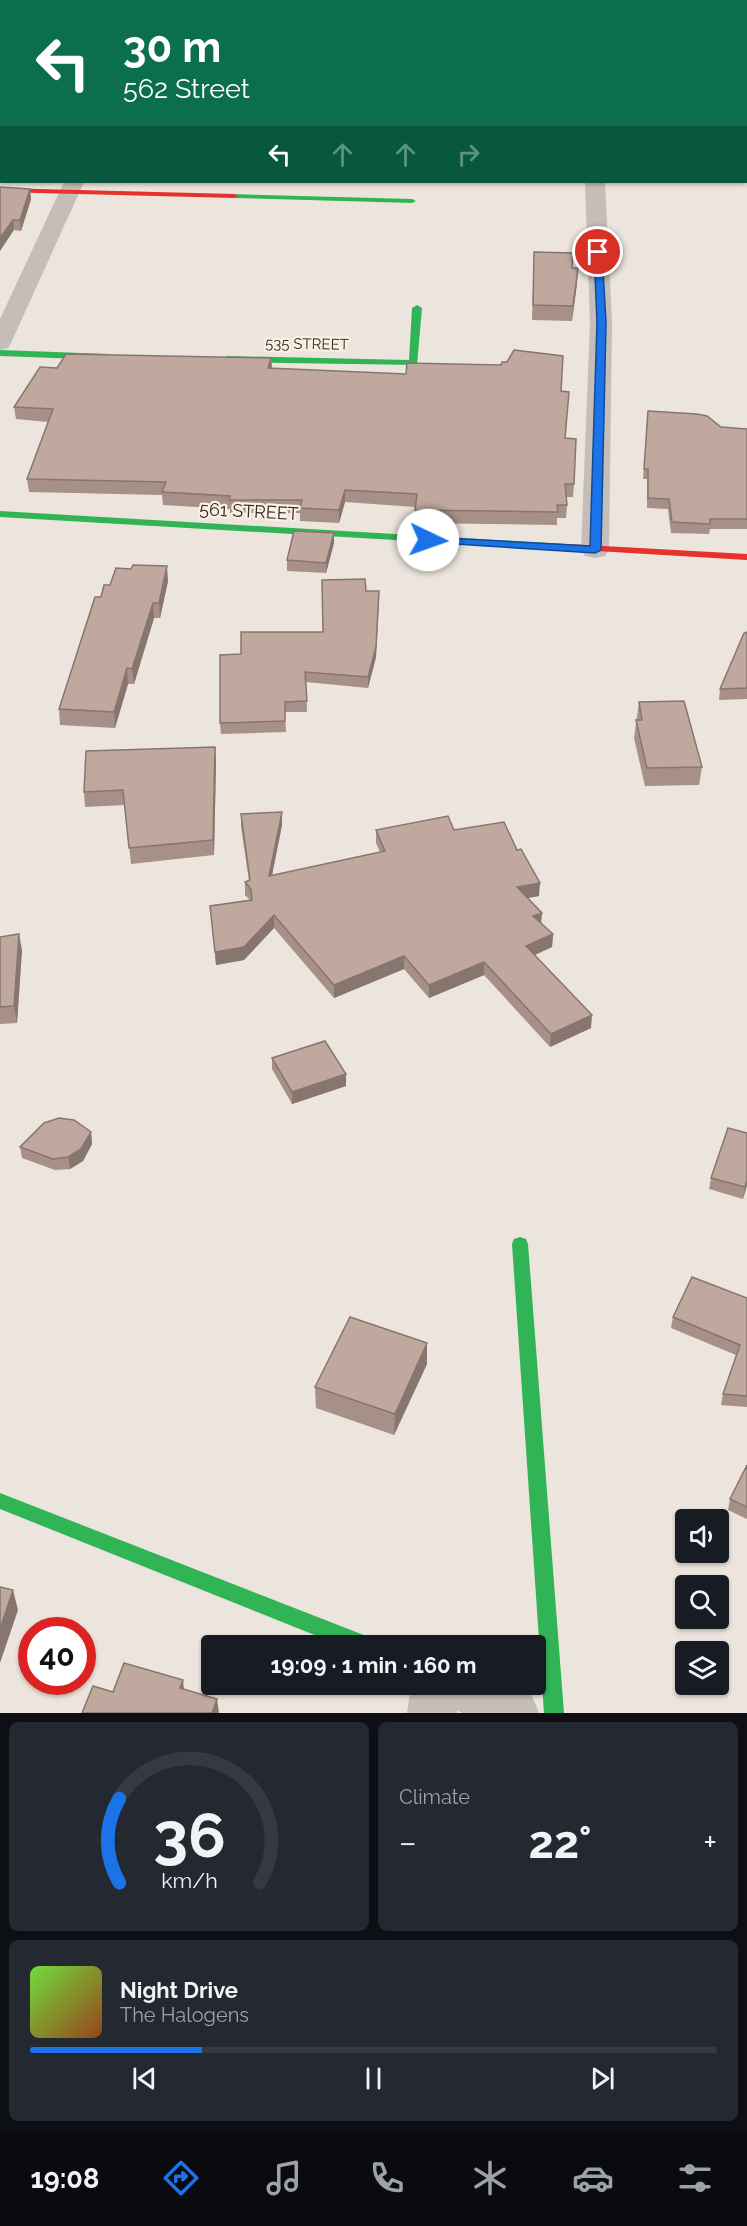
<!DOCTYPE html>
<meta charset="utf-8">
<style>
body{margin:0;font-family:Raleway,sans-serif;background:#242831;color:#f1f3f6;height:100vh;display:flex;flex-direction:column;font-size:22px;white-space:nowrap}
*{box-sizing:border-box;margin:0}
p{font-size:20px;color:#9ea1a6}
.icon{flex:none;width:33px;height:33px;fill:none;stroke:currentColor;stroke-width:2;stroke-linecap:round;stroke-linejoin:round}
.map{position:relative;height:1713px;overflow:hidden}
.sheet{display:flex;flex-direction:column;gap:9px;padding:9px;background:#0d0f14;flex:1}
.sheet>*{flex:none}
.guide{position:absolute;left:0px;top:0px;width:747px;height:183px;box-shadow:0 2px 4px #0004;background:#0b6e4f;color:#fff;overflow:hidden}
.tools{position:absolute;left:675px;top:1509px;display:grid;gap:12px}
.tools a{display:grid;place-items:center;width:54px;height:54px;border-radius:6px;background:#171b24;box-shadow:0 2px 4px #0004;font-size:30px}
.speed{position:absolute;left:18px;top:1617px;display:flex;gap:12px;font-size:30px;font-weight:700;text-align:center}
.speed>*{display:grid;place-content:center;width:78px;height:78px;border-radius:50%;background:#171b24;box-shadow:0 2px 4px #0004;line-height:1}
.speed .limit{border:9px solid #d22;background:#fff;color:#111}
.pin{position:absolute;display:grid;place-items:center;width:51px;height:51px;color:#fff;margin:-26px;border:3px solid #fff;border-radius:50%;box-shadow:0 2px 6px #0007}
.me{position:absolute;width:66px;margin:-33px;rotate:93deg;stroke-linejoin:round;filter:drop-shadow(0 0 4px #0008)}
.turn{display:flex;align-items:center;gap:21px;height:126px;padding:0 24px;font-size:27px}
.turn .icon{width:78px;height:78px;stroke-width:2.5}
.turn b{display:block;font-size:42px;line-height:51px}
.lanes{display:flex;align-items:center;height:57px;padding:0 24px;background:#0003;justify-content:center;gap:30px;direction:ltr}
.lanes .off{opacity:.35}
.big{font-size:45px;font-weight:700;line-height:1.1}
.sheet .widget{flex:1;display:flex;flex-direction:column;justify-content:center;gap:9px;min-width:0;padding:0 21px;border-radius:9px;background:#242831}
.sheet .dial{align-items:center;gap:0}
.dial svg{height:156px;overflow:visible;fill:none;stroke:#363941;stroke-width:7;stroke-linecap:round;text-anchor:middle}
.dial text{fill:#f1f3f6;stroke:none}
.song{display:flex;align-items:center;gap:18px}
.cover{width:72px;height:72px;border-radius:9px;background:linear-gradient(135deg,hsl(100 70% 55%),hsl(20 70% 35%))}
.played{height:6px;border-radius:3px;background:linear-gradient(90deg,#1a73e8 25%,#363941 25%)}
.keys{display:flex;justify-content:space-around;direction:ltr}
.heat{display:flex;justify-content:space-between;align-items:center;font-size:33px;direction:ltr}
.sheet .tiles{flex:1;display:grid;gap:9px;grid-template-columns:1fr 1fr}
.widget:last-child{grid-column:span 2}
.trip{position:absolute;left:201px;top:1635px;width:345px;height:60px;border-radius:6px;background:#171b24;box-shadow:0 2px 4px #0004;font-weight:700;line-height:60px;text-align:center}
.tabs{display:flex;height:96px;justify-content:space-around;align-items:center;background:#090b0e;color:#9ea1a6}
.tabs .icon{width:42px;height:42px}
.tabs .active{color:#1a73e8}
.tabs b{font-size:27px;color:#f1f3f6}
.map>svg:first-child{display:block}
.lines{fill:none;stroke-linecap:round;stroke-linejoin:round}
.street{fill:#c5bdb7;fill-rule:evenodd}
.fast{fill:#30b455;fill-rule:evenodd}
.jam{fill:#e5322d;fill-rule:evenodd}
.wall{fill:#a69088}
.shaded-wall{fill:#87766f}
.building{fill:#c1a89e;stroke:#87766f;stroke-width:1.5}
.route{fill:#1a73e8;stroke:#114b97;stroke-width:1.5}
.labels{text-anchor:middle;dominant-baseline:central;stroke-width:4.5;stroke-linejoin:round;paint-order:stroke}
.far-street-label{font-size:15px;fill:#352a25;stroke:#faf0e4}
.street-label{font-size:18px;fill:#352a25;stroke:#faf0e4}
</style>
<div class="map">
<svg width="747" height="1713" viewBox="0 0 747 1713">
<rect width="100%" height="100%" fill="#ece5dd"/>
<g class="lines">
<g class="street">
<polygon points="64,182 84,182 11,343 8,348 0,350 0,319"/>
<polygon points="585,182 605,182 612,322 609,550 605,556 595,558 585,556 581,550 590,322"/>
<polygon points="411,1684 508,1684 532,1696 539,1713 462,1713 457,1710 457,1713 407,1713"/>
</g>
<g class="fast">
<polygon points="231,194 412,199 416,201 412,203 234,198 230,196"/>
<polygon points="417,305 422,308 417,365 227,362 222,359 227,356 409,360 412,308"/>
<polygon points="0,350 109,354 114,357 109,360 0,356"/>
<polygon points="0,511 550,543 556,546 550,549 0,517"/>
<polygon points="520,1237 526,1239 528,1244 564,1713 544,1713 512,1244 514,1239"/>
<polygon points="0,1493 374,1639 377,1646 342,1646 0,1509"/>
</g>
<g class="jam">
<polygon points="0,188 234,194 238,196 234,198 0,192"/>
<polygon points="550,543 747,554 747,560 546,548 546,544"/>
</g>
</g>
<g class="wall">
<polygon points="0,0 747,0 747,5 746,2 2,2 2,60 0,59"/>
<polygon points="0,62 2,63 2,121 0,121"/>
<polygon points="746,123 747,124 747,145 746,145"/>
<polygon points="2,126 2,182 37,182 36,183 0,182 0,130"/>
<polygon points="0,187 30,189 31,199 21,231 14,230"/>
<polygon points="534,252 572,268 577,283 572,321 532,320"/>
<polygon points="271,358 272,368 561,391 565,438 574,484 573,497 566,497 567,505 566,518 557,518 557,525 415,523 415,507 345,502 339,523 300,521 300,513 230,513 230,509 163,505 162,495 29,492 27,479 48,422 16,419 14,407 57,368"/>
<polygon points="647,420 747,429 747,529 710,529 709,534 671,533 668,509 647,508 647,479 643,479"/>
<polygon points="334,533 334,543 326,573 287,571 287,560"/>
<polygon points="168,581 160,618 154,618 134,684 128,684 115,728 60,725 59,709 101,597"/>
<polygon points="366,591 379,601 376,657 368,688 306,682 307,712 285,712 286,732 221,734 220,723 323,632"/>
<polygon points="747,632 747,699 719,700 720,689"/>
<polygon points="639,702 702,767 699,785 645,786 634,738"/>
<polygon points="215,747 216,762 214,855 131,864 125,805 85,807 84,792"/>
<polygon points="241,814 282,825 272,876 380,852 376,843 376,830 454,830 539,896 527,898 541,923 553,934 552,947 535,955 591,1028 550,1047 484,975 429,998 404,969 334,998 274,928 244,960 216,965 210,906 250,900 245,895 245,882 249,881 241,827"/>
<polygon points="0,937 22,950 17,1023 0,1024"/>
<polygon points="272,1058 346,1074 346,1086 292,1104 272,1069"/>
<polygon points="91,1132 92,1144 83,1161 70,1169 55,1170 22,1158 20,1147"/>
<polygon points="747,1133 747,1185 743,1199 709,1189 711,1178"/>
<polygon points="747,1298 747,1407 721,1405 723,1394 736,1355 671,1328 673,1317"/>
<polygon points="427,1343 427,1364 394,1435 316,1408 315,1387"/>
<polygon points="747,1465 747,1519 728,1510 730,1499"/>
</g>
<g class="shaded-wall">
<polygon points="30,189 31,199 21,231 20,220"/>
<polygon points="13,220 14,230 0,251 0,238"/>
<polygon points="578,268 577,283 572,321 573,306"/>
<polygon points="271,358 272,370 268,368"/>
<polygon points="345,490 345,502 339,523 339,510"/>
<polygon points="334,533 334,543 326,573 326,563"/>
<polygon points="167,566 168,581 160,618 159,603"/>
<polygon points="379,591 376,657 368,688 368,677"/>
<polygon points="153,603 154,618 134,684 132,669"/>
<polygon points="127,668 128,684 115,728 114,712"/>
<polygon points="215,747 216,762 214,855 213,840"/>
<polygon points="282,812 282,825 269,889 269,876"/>
<polygon points="540,883 539,896 516,900 517,887"/>
<polygon points="542,913 541,926 533,916"/>
<polygon points="274,915 274,928 244,960 216,965 215,952"/>
<polygon points="19,934 22,950 17,1023 14,1006"/>
<polygon points="553,934 552,947 525,959 526,946"/>
<polygon points="404,956 404,969 334,998 334,985"/>
<polygon points="484,962 484,975 429,998 429,985"/>
<polygon points="592,1015 591,1028 550,1047 551,1034"/>
<polygon points="346,1074 346,1086 292,1104 292,1092"/>
<polygon points="91,1132 92,1144 83,1161 70,1169 68,1157"/>
<polygon points="747,1180 747,1185 743,1199 745,1187"/>
<polygon points="427,1343 427,1364 394,1435 395,1414"/>
<polygon points="13,1590 18,1610 0,1663 0,1629"/>
<polygon points="183,1680 185,1700 180,1688"/>
<polygon points="217,1699 219,1713 212,1713"/>
</g>
<g class="building">
<polygon points="0,0 86,0 86,2 2,2 2,51 0,50"/>
<rect x="189" y="0" width="556" height="2"/>
<polygon points="747,9 747,110 746,119 746,10"/>
<polygon points="0,62 2,63 2,111 0,111"/>
<polygon points="746,123 747,124 747,135 746,135"/>
<polygon points="2,126 2,172 0,172 0,130"/>
<polygon points="0,187 30,189 20,220 13,220 0,238"/>
<polygon points="534,252 573,253 572,268 578,268 573,306 533,305"/>
<polygon points="514,350 563,356 561,391 569,392 565,438 576,439 574,484 565,484 567,505 557,505 558,512 415,510 417,494 345,490 339,510 300,508 302,500 229,500 230,496 162,492 166,482 27,479 53,409 14,407 40,367 57,368 66,354 271,358 268,368 406,374 407,363 501,365 502,362 507,362"/>
<polygon points="648,411 697,414 707,416 721,427 747,429 747,519 710,519 710,524 672,522 669,499 648,498 648,469 644,469"/>
<polygon points="294,531 334,533 326,563 287,560"/>
<polygon points="133,565 167,566 159,603 153,603 132,669 127,668 114,712 59,709 95,597 101,597 104,585 110,585 116,568 131,569"/>
<polygon points="365,579 366,591 379,591 376,647 368,677 305,672 307,701 285,702 285,721 220,723 220,655 241,654 241,632 323,632 322,580"/>
<polygon points="747,632 747,688 720,689 744,633"/>
<polygon points="684,701 702,767 647,768 636,720 642,720 639,702"/>
<polygon points="215,747 213,840 129,848 123,790 84,792 86,751"/>
<polygon points="282,812 269,876 385,851 376,830 448,816 454,830 504,822 517,850 521,849 540,883 517,887 542,913 533,916 553,934 526,946 592,1015 551,1034 484,962 429,985 404,956 334,985 274,915 244,947 215,952 210,906 252,900 251,889 245,882 250,880 241,814"/>
<polygon points="19,934 14,1006 0,1007 0,937"/>
<polygon points="325,1041 346,1074 292,1092 272,1058"/>
<polygon points="59,1118 74,1120 91,1132 81,1149 68,1157 53,1159 20,1147 44,1123"/>
<polygon points="728,1128 747,1133 747,1180 745,1187 711,1178"/>
<polygon points="692,1277 747,1298 747,1396 723,1394 740,1345 673,1317"/>
<polygon points="350,1317 427,1343 395,1414 315,1387"/>
<polygon points="747,1465 747,1507 730,1499"/>
<polygon points="0,1587 13,1590 0,1629"/>
<polygon points="124,1663 183,1680 180,1688 217,1699 212,1713 82,1713 93,1686 113,1692"/>
</g>
<polygon class="route" points="598,249 602,252 606,322 601,550 595,553 424,542 424,537 428,537 590,546 597,322 594,252"/>
<g class="labels">
<g class="far-street-label">
<text transform="translate(307 344) rotate(1)">535 STREET</text>
</g>
<g class="street-label">
<text transform="translate(249 511) rotate(3)">561 STREET</text>
</g>
</g>
</svg>
<div class="tools">
<a><svg class="icon" aria-label="sound" viewBox="0 0 24 24"><path d="M4 9h4l5-4v14l-5-4H4zM17 9q2 3 0 6"/></svg></a>
<a><svg class="icon" aria-label="search" viewBox="0 0 24 24"><circle cx="10" cy="10" r="6"/><path d="M15 15l6 6"/></svg></a>
<a><svg class="icon" aria-label="layers" viewBox="0 0 24 24"><path d="M12 4l9 5-9 5-9-5zM3 14l9 5 9-5"/></svg></a>
</div>
<div class="speed"><div class="limit">40</div></div>
<div class="pin" style="left:598px;top:252px;background:#d93025"><svg class="icon" aria-label="arrive" viewBox="0 0 24 24"><path d="M6 21V4h12l-3 4 3 4H6"/></svg></div>
<svg class="me" style="left:428px;top:540px" viewBox="-20 -20 40 40"><circle r="19" fill="#fff"/><path d="M0-13L10 11 0 6-10 11z" fill="#1a73e8"/></svg>
<div class="trip">19:09 · 1 min · 160 m</div>
<div class="guide">
<div class="turn"><svg class="icon" aria-label="left" viewBox="0 0 24 24"><path d="M17 20v-9H6M10 6l-5 5 5 5"/></svg><div><b>30 m</b>562 Street</div></div>
<div class="lanes"><svg class="icon" aria-label="left" viewBox="0 0 24 24"><path d="M17 20v-9H6M10 6l-5 5 5 5"/></svg><svg class="icon off" aria-label="ahead" viewBox="0 0 24 24"><path d="M12 20V5M6 11l6-6 6 6"/></svg><svg class="icon off" aria-label="ahead" viewBox="0 0 24 24"><path d="M12 20V5M6 11l6-6 6 6"/></svg><svg class="icon off" aria-label="right" viewBox="0 0 24 24"><path d="M7 20v-9h11M14 6l5 5-5 5"/></svg></div>
</div>
</div>
<section class="sheet">
<div class="tiles">
<div class="widget dial"><svg viewBox="0 0 100 80">
<path d="M14 69A42 42 0 1 1 86 69"/>
<path d="M14 69A42 42 0 0 1 14 26" stroke="#1a73e8"/>
<text x="50" y="56" font-size="32" font-weight="700">36</text>
<text x="50" y="72" font-size="11">km/h</text>
</svg></div>
<div class="widget"><p>Climate</p>
<div class="heat"><a>−</a><b class="big">22°</b><a>+</a></div>
</div>
<div class="widget">
<div class="song"><i class="cover"></i><div><b>Night Drive</b><p>The Halogens</p></div></div>
<div class="played"></div>
<div class="keys"><svg class="icon" aria-label="previous" viewBox="0 0 24 24"><path d="M18 5L8 12l10 7zM5 5v14"/></svg><svg class="icon" aria-label="pause" viewBox="0 0 24 24"><path d="M8 5v14M16 5v14"/></svg><svg class="icon" aria-label="next" viewBox="0 0 24 24"><path d="M6 5l10 7-10 7zM19 5v14"/></svg></div>
</div>
</div>
</section>
<nav class="tabs">
<b>19:08</b>
<svg class="icon active" aria-label="directions" viewBox="0 0 24 24"><path d="M12 3l9 9-9 9-9-9zM9 14v-3h6M13 9l2 2-2 2"/></svg>
<svg class="icon" aria-label="music" viewBox="0 0 24 24"><path d="M9 18V5l10-2v13"/><circle cx="6" cy="18" r="3"/><circle cx="16" cy="16" r="3"/></svg>
<svg class="icon" aria-label="phone" viewBox="0 0 24 24"><path d="M5 4h4l2 5-3 2q2 4 5 5l2-3 5 2v4C11 20 4 13 5 4z"/></svg>
<svg class="icon" aria-label="climate" viewBox="0 0 24 24"><path d="M12 3v18M4 7l16 10M4 17L20 7"/></svg>
<svg class="icon" aria-label="car" viewBox="0 0 24 24"><path d="M5 17H2v-5l4-1 3-4h7l3 4 3 1v5h-3M9 17h6M6 11h13"/><circle cx="7" cy="17" r="2"/><circle cx="17" cy="17" r="2"/></svg>
<svg class="icon" aria-label="filters" viewBox="0 0 24 24"><path d="M4 7h16M4 17h16"/><circle cx="9" cy="7" r="2"/><circle cx="15" cy="17" r="2"/></svg>
</nav>
